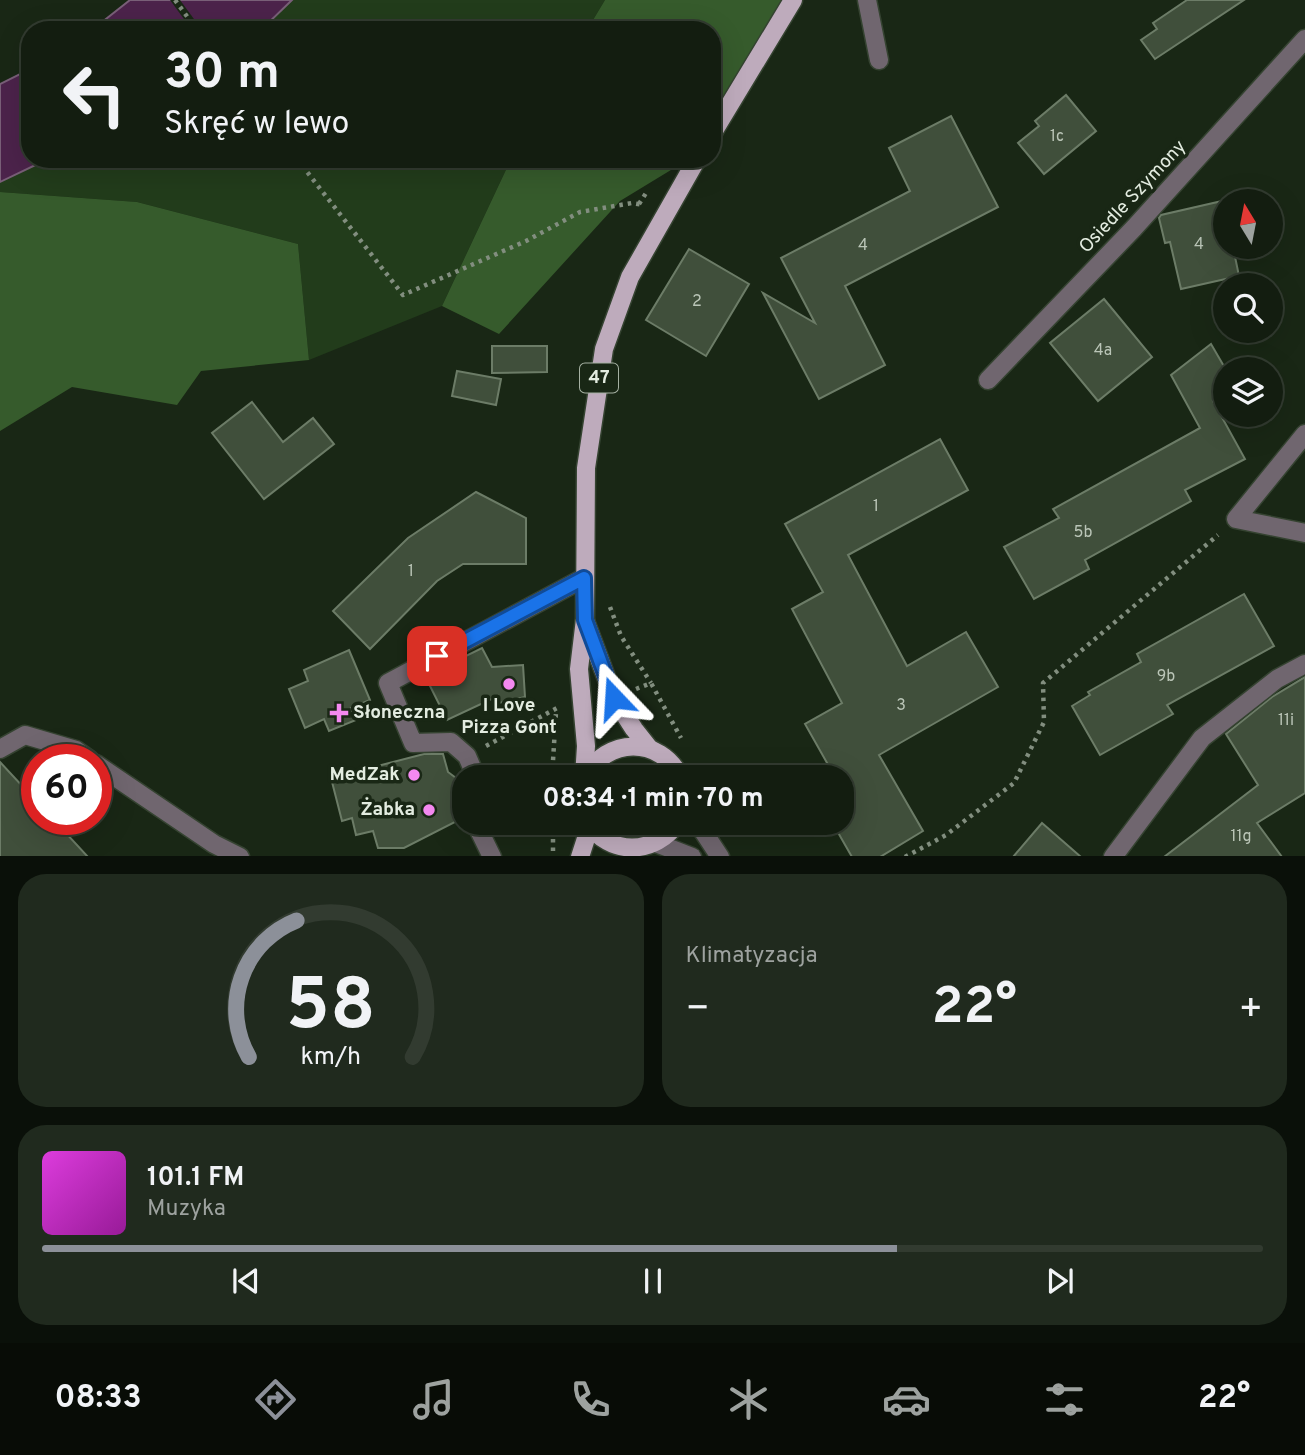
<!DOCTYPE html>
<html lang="pl">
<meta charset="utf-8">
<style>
body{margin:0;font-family:Overpass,sans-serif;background:#202a1e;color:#f1f3f6;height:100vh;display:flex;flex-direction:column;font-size:26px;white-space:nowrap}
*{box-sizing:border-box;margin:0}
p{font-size:23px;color:#9da29f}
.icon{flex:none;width:38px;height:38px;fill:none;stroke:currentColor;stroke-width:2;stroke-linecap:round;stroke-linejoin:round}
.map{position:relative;height:856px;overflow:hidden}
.details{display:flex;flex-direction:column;gap:18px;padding:18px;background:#0a1009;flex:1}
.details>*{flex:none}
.top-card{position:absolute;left:21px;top:21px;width:700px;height:147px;border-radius:28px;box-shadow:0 7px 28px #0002,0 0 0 2px #323b30;background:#131d10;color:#f1f3f6;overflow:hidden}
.needle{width:46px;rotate:350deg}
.buttons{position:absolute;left:1213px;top:189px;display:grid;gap:14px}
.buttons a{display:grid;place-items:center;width:70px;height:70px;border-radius:50%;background:#131d10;box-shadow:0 7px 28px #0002,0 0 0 2px #323b30;font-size:35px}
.speed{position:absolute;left:21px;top:744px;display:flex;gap:14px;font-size:35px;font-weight:700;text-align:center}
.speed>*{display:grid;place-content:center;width:91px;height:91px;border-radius:50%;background:#131d10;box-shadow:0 7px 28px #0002,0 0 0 2px #323b30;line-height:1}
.speed .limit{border:10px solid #d22;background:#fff;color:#111}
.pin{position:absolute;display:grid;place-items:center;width:60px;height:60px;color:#fff;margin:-30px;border-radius:14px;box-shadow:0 4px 10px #0006}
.me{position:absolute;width:77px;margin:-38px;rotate:340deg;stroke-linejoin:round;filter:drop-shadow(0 0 5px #0008)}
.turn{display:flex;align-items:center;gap:24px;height:147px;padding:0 28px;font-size:32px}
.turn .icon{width:91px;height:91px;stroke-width:2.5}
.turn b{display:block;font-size:49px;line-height:60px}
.big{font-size:52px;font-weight:700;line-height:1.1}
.details .card{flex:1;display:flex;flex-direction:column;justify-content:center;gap:10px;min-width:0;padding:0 24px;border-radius:28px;background:#202a1e}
.details .dial{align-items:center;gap:0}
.dial svg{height:182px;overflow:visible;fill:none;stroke:#323b30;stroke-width:7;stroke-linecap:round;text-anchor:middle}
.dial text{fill:#f1f3f6;stroke:none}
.song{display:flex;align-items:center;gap:21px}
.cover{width:84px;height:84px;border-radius:10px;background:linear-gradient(135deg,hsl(300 70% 55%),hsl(300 70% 35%))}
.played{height:7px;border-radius:4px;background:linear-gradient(90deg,#8c9099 70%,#323b30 70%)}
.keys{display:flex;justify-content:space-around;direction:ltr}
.heat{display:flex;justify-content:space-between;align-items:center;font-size:38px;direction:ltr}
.details .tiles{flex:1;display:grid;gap:18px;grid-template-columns:1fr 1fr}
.card:last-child{grid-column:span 2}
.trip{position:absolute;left:452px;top:765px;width:402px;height:70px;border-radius:28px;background:#131d10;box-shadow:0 7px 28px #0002,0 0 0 2px #323b30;font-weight:700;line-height:70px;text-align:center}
.tabs{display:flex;height:112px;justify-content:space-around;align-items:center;background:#080c06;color:#9da29f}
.tabs .icon{width:49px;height:49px}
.tabs .current{color:#8c9099}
.tabs b{font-size:32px;color:#f1f3f6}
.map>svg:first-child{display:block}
.green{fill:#223c1b}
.forest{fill:#365b2c}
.water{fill:#4c234b;stroke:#795f78;stroke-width:2}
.pier{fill:#192715}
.building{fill:#404f3b;stroke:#6c7c67;stroke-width:2}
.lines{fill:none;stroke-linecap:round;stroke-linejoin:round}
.minor-casing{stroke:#354331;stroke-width:21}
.major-casing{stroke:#354331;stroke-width:21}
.path{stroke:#828e7f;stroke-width:4.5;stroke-dasharray:3.5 5;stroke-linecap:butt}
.minor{stroke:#70666f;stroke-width:18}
.major{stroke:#beabbc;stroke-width:18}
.route-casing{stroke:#114b97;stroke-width:18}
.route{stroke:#1a73e8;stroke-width:12}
.poi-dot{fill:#f489f0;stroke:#192715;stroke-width:2.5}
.labels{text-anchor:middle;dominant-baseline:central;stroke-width:7;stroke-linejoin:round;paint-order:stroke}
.number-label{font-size:16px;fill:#bac5b7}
.shield{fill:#192715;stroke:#a6b1a3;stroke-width:2}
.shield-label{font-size:18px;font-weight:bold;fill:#e3ece0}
.street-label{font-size:19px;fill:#e3ece0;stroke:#192715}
.poi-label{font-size:19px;font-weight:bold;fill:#e3ece0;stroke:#192715;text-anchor:end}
</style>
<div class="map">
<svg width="1305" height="857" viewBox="0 0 1305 857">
<rect width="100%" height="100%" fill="#192715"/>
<g class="green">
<polygon points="292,0 605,0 587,30 261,30"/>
<polygon points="48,159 511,159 442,306 309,360 298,244 137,202 0,192 0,182"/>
<polygon points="624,768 642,770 652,777 610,777"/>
</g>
<g class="forest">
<polygon points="605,0 786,0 712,120 712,30 587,30"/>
<polygon points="511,159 689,159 620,201 499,334 442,306"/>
<polygon points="0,192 137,202 298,244 309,360 201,371 177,405 72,387 0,431"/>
</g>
<g class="water">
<polygon points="130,0 292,0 261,30 92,30"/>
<polygon points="30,69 30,159 48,159 0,182 0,84"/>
</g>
<polygon class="pier" points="170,0 180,0 202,30 192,30"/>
<g class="building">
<polygon points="1187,0 1244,0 1155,59 1141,40 1157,29 1153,23"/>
<polygon points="1066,95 1096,131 1044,174 1018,143 1039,126 1035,121"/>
<polygon points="951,116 998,207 845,286 885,365 819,399 763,293 815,323 781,258 910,191 889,148"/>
<polygon points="1222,201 1225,215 1225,247 1233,247 1239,276 1181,289 1170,242 1165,243 1159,218 1161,215"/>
<polygon points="689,249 749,284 706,356 646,320"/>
<polygon points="1104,299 1152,357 1098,401 1050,343"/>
<polygon points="1211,344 1225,368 1225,394 1213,401 1245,459 1185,490 1191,501 1085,560 1089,569 1034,599 1004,547 1059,518 1053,509 1200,428 1171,375"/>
<polygon points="492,346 547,346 547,372 492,373"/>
<polygon points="457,371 501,379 496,405 452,396"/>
<polygon points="252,402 283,442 313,418 334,444 264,499 212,433"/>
<polygon points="940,439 968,490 848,555 907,666 966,632 998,687 879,755 923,831 880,857 852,857 832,822 842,822 842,777 835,777 805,724 842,703 792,609 823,592 785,524"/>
<polygon points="476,492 526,518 526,564 463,564 437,581 370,649 333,611 408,538"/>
<polygon points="1244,594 1274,646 1167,705 1173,714 1100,755 1072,706 1090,695 1088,692 1141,662 1137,654"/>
<polygon points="482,648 492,667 523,665 525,697 499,703 498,696 447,720 425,676"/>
<polygon points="349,650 370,700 351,708 356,720 329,731 324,719 305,728 289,689 308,681 304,670"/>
<polygon points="1305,677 1305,793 1257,823 1282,857 1164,857 1258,785 1226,734 1272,697"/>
<polygon points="424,754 443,754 448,772 464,784 464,814 457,821 404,848 378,848 373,831 356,835 352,818 342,821 331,778"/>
<polygon points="0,762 37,802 37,819 53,819 88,857 0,857"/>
<polygon points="1042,823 1081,857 1013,857"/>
</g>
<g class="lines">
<defs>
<g id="minor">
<polyline points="867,0 879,60"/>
<polyline points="988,380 1134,228 1305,39"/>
<polyline points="1305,434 1236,519 1305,533"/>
<polyline points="0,749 25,735 76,750 90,760"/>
<polyline points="96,764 214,844 240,857"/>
<polyline points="476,777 467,756 451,742 413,743 388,683 584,578"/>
<polyline points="475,822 492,857"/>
<polyline points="697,822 720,857"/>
<polyline points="656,843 692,857"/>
<polyline points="1113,857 1202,738 1277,679 1305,664"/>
</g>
<g id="major">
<polyline points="712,134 793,0"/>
<polyline points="585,621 614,698 634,729 649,748"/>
<polyline points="584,777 586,746 579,669 585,619 586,468 604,349 630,277 697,159"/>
<path d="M 586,777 C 605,737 661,736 680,777"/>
<path d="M 588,822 C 609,857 656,855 678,822"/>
<polyline points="580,857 590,826"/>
</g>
</defs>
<use href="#minor" class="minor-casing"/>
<use href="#major" class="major-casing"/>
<g class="path">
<polyline points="175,0 197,30"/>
<polyline points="297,159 403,295 526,241 580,212 632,203 644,205"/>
<polyline points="639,204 648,190"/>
<polyline points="610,607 621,636 651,683"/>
<polyline points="636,689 651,683 681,738"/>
<polyline points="486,746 557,708"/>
<polyline points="552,777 556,712"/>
<polyline points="553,822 553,856"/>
<polyline points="905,857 946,835 1014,783 1044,722 1043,683 1218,535"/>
</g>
<use href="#minor" class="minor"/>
<use href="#major" class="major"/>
</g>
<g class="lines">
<defs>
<polyline id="route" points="437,656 584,578 585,620 614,698"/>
</defs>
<use href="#route" class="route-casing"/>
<use href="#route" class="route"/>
</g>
<g class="poi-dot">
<circle cx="509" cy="684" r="7"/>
<path d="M335.5 702.5h7v7h7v7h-7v7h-7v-7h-7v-7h7z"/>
<circle cx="414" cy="775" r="7"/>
<circle cx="429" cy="810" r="7"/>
</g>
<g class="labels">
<g class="number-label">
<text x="1057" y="137">1c</text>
<text x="1199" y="245">4</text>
<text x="863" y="246">4</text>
<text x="697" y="302">2</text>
<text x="1103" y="351">4a</text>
<text x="876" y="507">1</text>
<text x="1083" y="533">5b</text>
<text x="411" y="572">1</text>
<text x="1166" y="677">9b</text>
<text x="901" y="706">3</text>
<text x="1286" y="721">11i</text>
<text x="1241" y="837">11g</text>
</g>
<rect class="shield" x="580" y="363.5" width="38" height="29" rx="5"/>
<g class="shield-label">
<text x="599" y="378">47</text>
</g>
<g class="street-label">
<text transform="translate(1133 197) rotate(-47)">Osiedle Szymony</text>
</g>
<g class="poi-label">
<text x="509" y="706" text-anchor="middle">I Love<tspan x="509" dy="22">Pizza Gont</tspan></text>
<text x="353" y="713" text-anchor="start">Słoneczna</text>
<text x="400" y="775">MedZak</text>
<text x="415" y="810">Żabka</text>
</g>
</g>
</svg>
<div class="buttons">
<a><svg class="needle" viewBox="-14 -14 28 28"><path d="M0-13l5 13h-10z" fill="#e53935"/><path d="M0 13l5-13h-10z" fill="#9da29f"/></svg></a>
<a><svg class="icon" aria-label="search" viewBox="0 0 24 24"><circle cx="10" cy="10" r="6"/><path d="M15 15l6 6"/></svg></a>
<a><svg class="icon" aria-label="layers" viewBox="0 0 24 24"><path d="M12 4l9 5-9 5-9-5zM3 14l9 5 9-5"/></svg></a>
</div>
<div class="speed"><div class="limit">60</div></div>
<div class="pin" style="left:437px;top:656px;background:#d93025"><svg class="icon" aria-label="arrive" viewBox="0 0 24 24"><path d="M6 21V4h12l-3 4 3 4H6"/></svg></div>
<svg class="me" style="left:614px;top:698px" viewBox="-20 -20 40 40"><path d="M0-17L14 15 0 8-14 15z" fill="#1a73e8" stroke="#fff" stroke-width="4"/></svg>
<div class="trip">08:34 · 1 min · 70 m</div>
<div class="top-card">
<div class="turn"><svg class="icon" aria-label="left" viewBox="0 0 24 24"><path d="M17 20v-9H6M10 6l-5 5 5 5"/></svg><div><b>30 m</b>Skręć w lewo</div></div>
</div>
</div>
<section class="details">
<div class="tiles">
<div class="card dial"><svg viewBox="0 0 100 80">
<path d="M14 69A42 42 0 1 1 86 69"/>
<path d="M14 69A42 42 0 0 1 35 9" stroke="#8c9099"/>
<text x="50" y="56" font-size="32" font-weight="700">58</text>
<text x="50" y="72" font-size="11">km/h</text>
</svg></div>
<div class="card"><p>Klimatyzacja</p>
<div class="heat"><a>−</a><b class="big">22°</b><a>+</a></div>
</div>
<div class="card">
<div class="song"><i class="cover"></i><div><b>101.1 FM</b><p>Muzyka</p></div></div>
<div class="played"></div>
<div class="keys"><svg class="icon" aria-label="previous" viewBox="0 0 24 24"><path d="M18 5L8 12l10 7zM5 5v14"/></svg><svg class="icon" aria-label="pause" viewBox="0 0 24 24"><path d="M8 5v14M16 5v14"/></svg><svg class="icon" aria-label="next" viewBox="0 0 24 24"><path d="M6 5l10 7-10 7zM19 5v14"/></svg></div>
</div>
</div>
</section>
<nav class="tabs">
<b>08:33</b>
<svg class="icon current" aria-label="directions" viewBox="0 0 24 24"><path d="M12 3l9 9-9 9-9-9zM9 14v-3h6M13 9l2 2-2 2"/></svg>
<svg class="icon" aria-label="music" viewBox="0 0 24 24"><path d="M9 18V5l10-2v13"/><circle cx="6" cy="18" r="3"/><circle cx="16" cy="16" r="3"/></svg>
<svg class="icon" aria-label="phone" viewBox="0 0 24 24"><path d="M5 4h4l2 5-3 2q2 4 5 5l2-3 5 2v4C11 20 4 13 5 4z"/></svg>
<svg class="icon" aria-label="climate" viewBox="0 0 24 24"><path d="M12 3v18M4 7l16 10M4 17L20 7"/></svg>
<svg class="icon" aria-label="car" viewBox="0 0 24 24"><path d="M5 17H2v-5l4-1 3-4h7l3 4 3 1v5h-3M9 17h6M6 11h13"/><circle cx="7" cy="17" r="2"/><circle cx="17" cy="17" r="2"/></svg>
<svg class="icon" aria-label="filters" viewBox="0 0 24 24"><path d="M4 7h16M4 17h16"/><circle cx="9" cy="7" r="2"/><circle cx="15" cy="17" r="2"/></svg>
<b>22°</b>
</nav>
